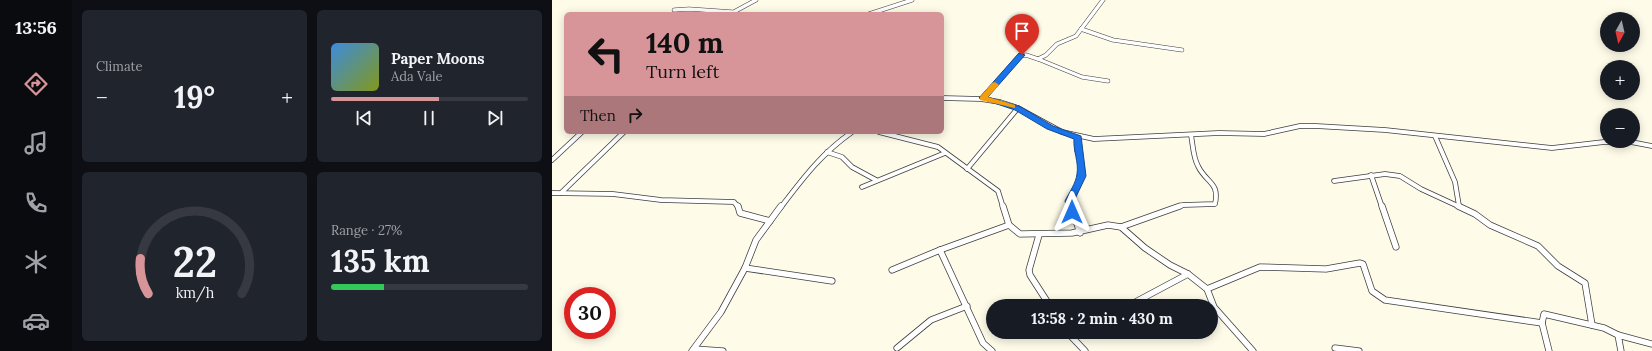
<!DOCTYPE html>
<meta charset="utf-8">
<style>
body{margin:0;font-family:Lora,serif;background:#20242c;color:#f1f3f6;height:100vh;display:flex;flex-direction:column;font-size:15px;white-space:nowrap}
*{box-sizing:border-box;margin:0}
p{font-size:13px;color:#9ea1a6}
.icon{flex:none;width:22px;height:22px;fill:none;stroke:currentColor;stroke-width:2;stroke-linecap:round;stroke-linejoin:round}
.map{position:relative;flex:1;overflow:hidden}
.panel{display:flex;flex-direction:column;gap:10px;padding:10px;background:#0d0f14;width:480px}
.panel>*{flex:none}
.hud{position:absolute;left:12px;top:12px;width:380px;height:122px;border-radius:6px;box-shadow:0 2px 10px #0003;background:#d89599;color:#111;overflow:hidden}
.needle{width:26px;rotate:188deg}
.fabs{position:absolute;left:1048px;top:12px;display:grid;gap:8px}
.fabs a{display:grid;place-items:center;width:40px;height:40px;border-radius:50%;background:#171b24;box-shadow:0 2px 10px #0003;font-size:20px}
.speed{position:absolute;left:12px;top:287px;display:flex;gap:8px;font-size:20px;font-weight:700;text-align:center}
.speed>*{display:grid;place-content:center;width:52px;height:52px;border-radius:50%;background:#171b24;box-shadow:0 2px 10px #0003;line-height:1}
.speed .limit{border:6px solid #d22;background:#fff;color:#111}
.pin{position:absolute;display:grid;place-items:center;width:34px;height:34px;color:#fff;margin:-41px -17px;border-radius:50% 50% 50% 0;rotate:-45deg;box-shadow:0 0 4px #0007}
.pin .icon{rotate:45deg}
.me{position:absolute;width:44px;margin:-22px;rotate:0deg;stroke-linejoin:round;filter:drop-shadow(0 0 3px #0008)}
.turn{display:flex;align-items:center;gap:14px;height:84px;padding:0 16px;font-size:18px}
.turn .icon{width:52px;height:52px;stroke-width:2.5}
.turn b{display:block;font-size:28px;line-height:34px}
.then{display:flex;align-items:center;height:38px;padding:0 16px;background:#0003;gap:8px;font-size:15px}
.big{font-size:30px;font-weight:800;line-height:1.1}
.panel .tile{flex:1;display:flex;flex-direction:column;justify-content:center;gap:6px;min-width:0;padding:0 14px;border-radius:6px;background:#20242c}
.panel .dial{align-items:center;gap:0}
.dial svg{height:104px;overflow:visible;fill:none;stroke:#363941;stroke-width:7;stroke-linecap:round;text-anchor:middle}
.dial text{fill:#f1f3f6;stroke:none}
.song{display:flex;align-items:center;gap:12px}
.cover{width:48px;height:48px;border-radius:6px;background:linear-gradient(135deg,hsl(210 70% 55%),hsl(70 70% 35%))}
.played{height:4px;border-radius:2px;background:linear-gradient(90deg,#d89599 55%,#363941 55%)}
.keys{display:flex;justify-content:space-around;direction:ltr}
.heat{display:flex;justify-content:space-between;align-items:center;font-size:22px;direction:ltr}
.charge{height:6px;border-radius:3px;background:linear-gradient(90deg,#34c759 27%,#363941 0)}
.panel .tiles{flex:1;display:grid;gap:10px;grid-template-columns:repeat(2,1fr)}
.trip{position:absolute;left:434px;top:299px;width:232px;height:40px;border-radius:20px;background:#171b24;box-shadow:0 2px 10px #0003;font-weight:800;line-height:40px;text-align:center}
main{display:flex;flex:1;min-height:0}
.tabs{display:flex;flex-direction:column;width:72px;justify-content:space-around;align-items:center;background:#090b0e;color:#9ea1a6}
.tabs .icon{width:28px;height:28px}
.tabs .selected{color:#d89599}
.tabs b{font-size:18px;color:#f1f3f6}
.map>svg:first-child{display:block}
.lines{fill:none;stroke-linecap:round;stroke-linejoin:round}
.street-far2-casing{stroke:#3e3e3e;stroke-width:4.5}
.street-far1-casing{stroke:#3e3e3e;stroke-width:5.5}
.street-casing{stroke:#3e3e3e;stroke-width:7}
.street-far2{stroke:#fff;stroke-width:3.5}
.street-far1{stroke:#fff;stroke-width:4}
.street{stroke:#fff;stroke-width:5.5}
.route{fill:#1a73e8;stroke:#114b97}
.slow{fill:#f59e0b}
</style>
<main>
<nav class="tabs">
<b>13:56</b>
<svg class="icon selected" aria-label="directions" viewBox="0 0 24 24"><path d="M12 3l9 9-9 9-9-9zM9 14v-3h6M13 9l2 2-2 2"/></svg>
<svg class="icon" aria-label="music" viewBox="0 0 24 24"><path d="M9 18V5l10-2v13"/><circle cx="6" cy="18" r="3"/><circle cx="16" cy="16" r="3"/></svg>
<svg class="icon" aria-label="phone" viewBox="0 0 24 24"><path d="M5 4h4l2 5-3 2q2 4 5 5l2-3 5 2v4C11 20 4 13 5 4z"/></svg>
<svg class="icon" aria-label="climate" viewBox="0 0 24 24"><path d="M12 3v18M4 7l16 10M4 17L20 7"/></svg>
<svg class="icon" aria-label="car" viewBox="0 0 24 24"><path d="M5 17H2v-5l4-1 3-4h7l3 4 3 1v5h-3M9 17h6M6 11h13"/><circle cx="7" cy="17" r="2"/><circle cx="17" cy="17" r="2"/></svg>
</nav>
<section class="panel">
<div class="tiles">
<div class="tile"><p>Climate</p>
<div class="heat"><a>−</a><b class="big">19°</b><a>+</a></div>
</div>
<div class="tile">
<div class="song"><i class="cover"></i><div><b>Paper Moons</b><p>Ada Vale</p></div></div>
<div class="played"></div>
<div class="keys"><svg class="icon" aria-label="previous" viewBox="0 0 24 24"><path d="M18 5L8 12l10 7zM5 5v14"/></svg><svg class="icon" aria-label="pause" viewBox="0 0 24 24"><path d="M8 5v14M16 5v14"/></svg><svg class="icon" aria-label="next" viewBox="0 0 24 24"><path d="M6 5l10 7-10 7zM19 5v14"/></svg></div>
</div>
<div class="tile dial"><svg viewBox="0 0 100 80">
<path d="M14 69A42 42 0 1 1 86 69"/>
<path d="M14 69A42 42 0 0 1 8 42" stroke="#d89599"/>
<text x="50" y="56" font-size="32" font-weight="700">22</text>
<text x="50" y="72" font-size="11">km/h</text>
</svg></div>
<div class="tile"><p>Range · 27%</p><b class="big">135 km</b><div class="charge"></div></div>
</div>
</section>
<div class="map">
<svg width="1100" height="351" viewBox="0 0 1100 351">
<rect width="100%" height="100%" fill="#fffbe9"/>
<g class="lines">
<defs>
<g id="street-far2">
<polyline points="122,10 137,9 180,12"/>
<polyline points="178,14 204,0"/>
<polyline points="317,14 360,0"/>
<polyline points="529,29 561,40 630,50"/>
<polyline points="486,59 530,77 556,81"/>
<polyline points="436,92 467,56 474,55 486,59 494,55 505,44 524,36 551,0"/>
</g>
<g id="street-far1">
<polyline points="390,98 429,99 448,102 466,108 510,132 542,139 667,133 712,134 748,126 764,126 833,130 1000,148 1052,142 1079,142 1100,146"/>
<polyline points="431,98 437,91"/>
<polyline points="327,132 386,147 446,191 451,207"/>
<polyline points="883,136 903,182 907,206"/>
<polyline points="275,152 290,157 300,167 324,180"/>
<polyline points="0,160 30,132"/>
<polyline points="415,169 466,108"/>
<polyline points="819,175 830,207"/>
<polyline points="782,181 833,174 848,176 869,189 908,207"/>
<polyline points="310,187 393,153"/>
<polyline points="0,193 61,194 109,200 182,202 186,207"/>
<polyline points="9,193 72,132"/>
<path d="M 229,207 C 252,177 269,154 300,132"/>
<polyline points="519,207 517,201 530,176 530,166 525,150 526,138"/>
<path d="M 625,207 L 631,205 L 663,204 C 668,182 654,183 646,166 C 641,157 641,145 639,135"/>
</g>
<g id="street">
<polyline points="186,206 188,213 218,221"/>
<polyline points="451,206 457,225 468,234 520,233 556,225 569,227 593,248 618,265 636,274 655,289 662,307 701,351"/>
<polyline points="519,206 528,233"/>
<polyline points="830,206 844,247"/>
<polyline points="906,206 923,214 938,225 986,246 1006,266 1033,283 1040,325"/>
<polyline points="569,227 628,206"/>
<polyline points="487,235 477,270 478,275 498,306"/>
<polyline points="388,250 431,343 440,351"/>
<polyline points="193,268 280,281"/>
<polyline points="340,270 388,250 457,225"/>
<polyline points="655,289 708,267 774,269 808,263 811,264 820,291 833,300 990,323"/>
<polyline points="576,306 636,274"/>
<polyline points="515,332 533,351"/>
<polyline points="345,348 379,320 415,306"/>
<polyline points="783,348 807,351"/>
<polyline points="142,349 171,351"/>
<polyline points="140,351 169,312 193,268 204,240 229,206"/>
<polyline points="997,351 990,323 992,314 1052,328 1066,335"/>
<polyline points="1069,351 1066,335 1100,344"/>
</g>
</defs>
<use href="#street-far2" class="street-far2-casing"/>
<use href="#street-far1" class="street-far1-casing"/>
<use href="#street" class="street-casing"/>
<use href="#street-far2" class="street-far2"/>
<use href="#street-far1" class="street-far1"/>
<use href="#street" class="street"/>
</g>
<path class="route" d="M 467,53 L 473,55 L 436,97 L 469,107 L 501,126 L 529,136 L 534,176 L 522,201 L 525,212 L 524,215 L 517,215 L 513,201 C 517,193 524,183 525,174 C 527,162 521,151 522,139 L 495,129 L 463,110 L 427,98 Z"/>
<polygon class="slow" points="443,82 447,85 436,97 463,105 463,108 428,100 428,97 440,83"/>
</svg>
<div class="fabs">
<a><svg class="needle" viewBox="-14 -14 28 28"><path d="M0-13l5 13h-10z" fill="#e53935"/><path d="M0 13l5-13h-10z" fill="#9ea1a6"/></svg></a>
<a>+</a>
<a>−</a>
</div>
<div class="speed"><div class="limit">30</div></div>
<div class="pin" style="left:470px;top:55px;background:#d93025"><svg class="icon" aria-label="arrive" viewBox="0 0 24 24"><path d="M6 21V4h12l-3 4 3 4H6"/></svg></div>
<svg class="me" style="left:520px;top:212px" viewBox="-20 -20 40 40"><path d="M0-17L14 15 0 8-14 15z" fill="#1a73e8" stroke="#fff" stroke-width="4"/></svg>
<div class="trip">13:58 · 2 min · 430 m</div>
<div class="hud">
<div class="turn"><svg class="icon" aria-label="left" viewBox="0 0 24 24"><path d="M17 20v-9H6M10 6l-5 5 5 5"/></svg><div><b>140 m</b>Turn left</div></div>
<div class="then">Then<svg class="icon" aria-label="right" viewBox="0 0 24 24"><path d="M7 20v-9h11M14 6l5 5-5 5"/></svg></div>
</div>
</div>
</main>
